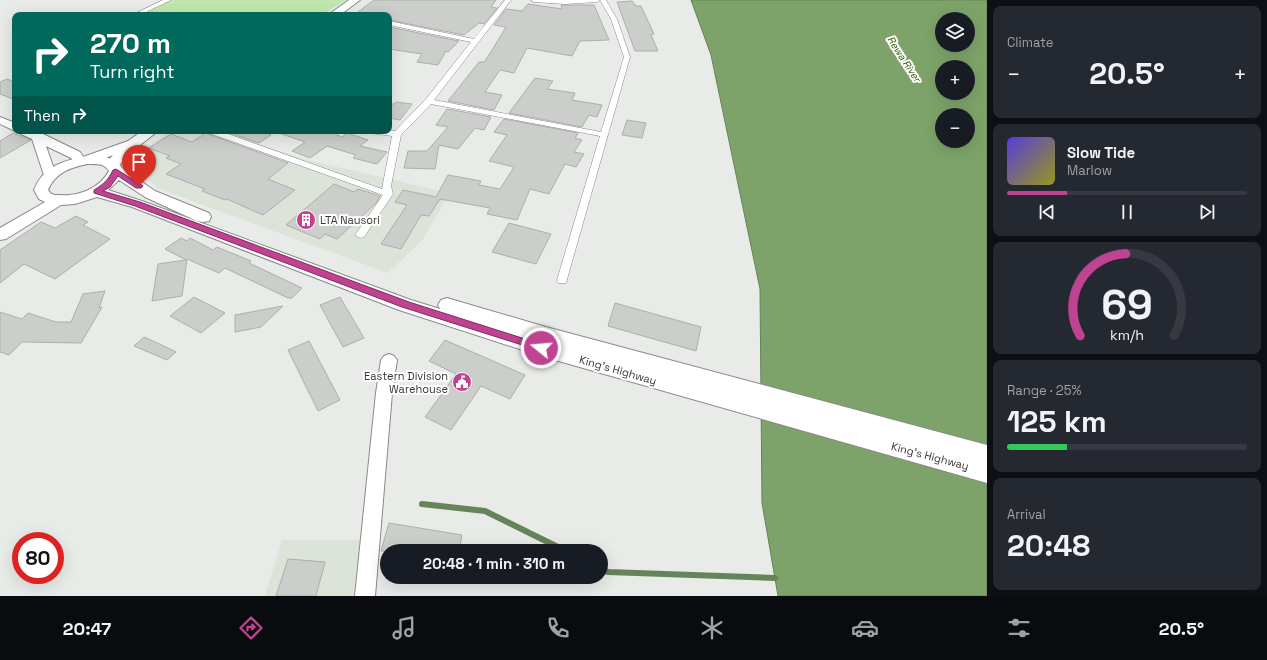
<!DOCTYPE html>
<meta charset="utf-8">
<style>
body{margin:0;font-family:"Space Grotesk",sans-serif;background:#242831;color:#f1f3f6;height:100vh;display:flex;flex-direction:column;font-size:15px;white-space:nowrap}
*{box-sizing:border-box;margin:0}
p{font-size:13px;color:#9ea1a6}
.icon{flex:none;width:22px;height:22px;fill:none;stroke:currentColor;stroke-width:2;stroke-linecap:round;stroke-linejoin:round}
.map{position:relative;flex:1;overflow:hidden}
.panel{display:flex;flex-direction:column;gap:6px;padding:6px;background:#0d0f14;width:280px}
.panel>*{flex:none}
.guide{position:absolute;left:12px;top:12px;width:380px;height:122px;border-radius:8px;box-shadow:0 4px 16px #0002;background:#00695c;color:#fff;overflow:hidden}
.buttons{position:absolute;left:935px;top:12px;display:grid;gap:8px}
.buttons a{display:grid;place-items:center;width:40px;height:40px;border-radius:50%;background:#171b24;box-shadow:0 4px 16px #0002;font-size:20px}
.speed{position:absolute;left:12px;top:532px;display:flex;gap:8px;font-size:20px;font-weight:700;text-align:center}
.speed>*{display:grid;place-content:center;width:52px;height:52px;border-radius:50%;background:#171b24;box-shadow:0 4px 16px #0002;line-height:1}
.speed .limit{border:6px solid #d22;background:#fff;color:#111}
.pin{position:absolute;display:grid;place-items:center;width:34px;height:34px;color:#fff;margin:-41px -17px;border-radius:50% 50% 50% 0;rotate:-45deg;box-shadow:0 0 4px #0007}
.pin .icon{rotate:45deg}
.me{position:absolute;width:44px;margin:-22px;rotate:287deg;stroke-linejoin:round;filter:drop-shadow(0 0 3px #0008)}
.turn{display:flex;align-items:center;gap:14px;height:84px;padding:0 12px;font-size:18px}
.turn .icon{width:52px;height:52px;stroke-width:2.5}
.turn b{display:block;font-size:28px;line-height:34px}
.then{display:flex;align-items:center;height:38px;padding:0 12px;background:#0003;gap:8px;font-size:15px}
.big{font-size:30px;font-weight:700;line-height:1.1}
.panel .widget{flex:1;display:flex;flex-direction:column;justify-content:center;gap:6px;min-width:0;padding:0 14px;border-radius:8px;background:#242831}
.panel .dial{align-items:center;gap:0}
.dial svg{height:104px;overflow:visible;fill:none;stroke:#363941;stroke-width:7;stroke-linecap:round;text-anchor:middle}
.dial text{fill:#f1f3f6;stroke:none}
.song{display:flex;align-items:center;gap:12px}
.cover{width:48px;height:48px;border-radius:6px;background:linear-gradient(135deg,hsl(250 70% 55%),hsl(60 70% 35%))}
.played{height:4px;border-radius:2px;background:linear-gradient(90deg,#c04391 25%,#363941 25%)}
.keys{display:flex;justify-content:space-around;direction:ltr}
.heat{display:flex;justify-content:space-between;align-items:center;font-size:22px;direction:ltr}
.charge{height:6px;border-radius:3px;background:linear-gradient(90deg,#34c759 25%,#363941 0)}
.trip{position:absolute;left:380px;top:544px;width:228px;height:40px;border-radius:20px;background:#171b24;box-shadow:0 4px 16px #0002;font-weight:700;line-height:40px;text-align:center}
.tabs{display:flex;height:64px;justify-content:space-around;align-items:center;background:#090b0e;color:#9ea1a6}
.tabs .icon{width:28px;height:28px}
.tabs .on{color:#c04391}
.tabs b{font-size:18px;color:#f1f3f6}
main{display:flex;flex:1;min-height:0}
.map>svg:first-child{display:block}
.built{fill:#dce3d8}
.green{fill:#c1e7ae}
.water{fill:#7da36a;stroke:#67835a;fill-rule:evenodd}
.lines{fill:none;stroke-linecap:round;stroke-linejoin:round}
.stream{stroke:#67835a;stroke-width:6}
.building{fill:#cbceca;stroke:#acafab}
.minor-casing{stroke:#888b87;stroke-width:1}
.tertiary-casing{stroke:#888b87;stroke-width:2}
.secondary-casing{stroke:#888b87;stroke-width:2}
.primary-casing{stroke:#888b87;stroke-width:2}
.trunk-casing{stroke:#888b87;stroke-width:2}
.minor{fill:#fff;fill-rule:evenodd}
.tertiary{fill:#fff;fill-rule:evenodd}
.secondary{fill:#fff;fill-rule:evenodd}
.primary{fill:#fff;fill-rule:evenodd}
.trunk{fill:#fff;fill-rule:evenodd}
.route{fill:#c04391;stroke:#7d2c5e}
.labels{text-anchor:middle;dominant-baseline:central;stroke-width:4;stroke-linejoin:round;paint-order:stroke}
.far-water-label{font-size:10px;font-style:italic;fill:#2b5a03;stroke:#fff}
.poi-label{font-size:11px;fill:#353735;stroke:#fff;text-anchor:start}
.street-label{font-size:11px;fill:#353735;stroke:#fff}
</style>
<main>
<div class="map">
<svg width="987" height="596" viewBox="0 0 987 596">
<rect width="100%" height="100%" fill="#e8ebe7"/>
<g class="built">
<polygon points="172,131 218,131 307,160 450,193 423,239 388,273 157,188 136,166 141,158 144,148"/>
<polygon points="282,540 364,540 358,596 265,596"/>
</g>
<polygon class="green" points="170,0 346,0 321,15 138,15"/>
<path class="water" d="M 691,0 L 987,0 L 987,596 L 778,596 L 762,503 L 760,289 L 711,55 ZM 942,19 L 968,19 L 968,45 L 942,45 ZM 942,67 L 968,67 L 968,93 L 942,93 ZM 942,115 L 968,115 L 968,141 L 942,141 Z"/>
<g class="lines">
<g class="stream">
<polyline points="422,504 485,511 566,551"/>
<polyline points="601,569 608,572 775,578"/>
</g>
</g>
<g class="building">
<polygon points="374,0 496,0 491,7 497,8 484,24 479,23 464,35 389,20 389,15 354,15"/>
<polygon points="632,1 636,6 641,6 654,34 651,35 658,51 635,51 617,2"/>
<polygon points="528,4 562,9 561,5 594,5 609,40 580,41 572,56 527,48 514,73 500,70 485,92 502,95 494,110 448,101 479,62 484,62 489,55 506,27 494,25 506,9 522,11"/>
<polygon points="389,27 459,41 448,52 446,51 438,65 417,62 422,54 389,49"/>
<polygon points="535,78 553,81 547,89 575,93 572,100 602,105 597,117 589,115 582,127 509,113"/>
<polygon points="7,79 15,82 15,100 0,94 0,82"/>
<polygon points="396,102 412,104 400,120 389,118 389,104 394,104"/>
<polygon points="447,109 491,117 484,130 475,128 458,149 439,145 435,169 404,168 408,151 427,151 448,127 436,125"/>
<polygon points="504,119 578,133 575,138 582,140 574,152 584,154 576,167 565,164 549,194 530,189 517,220 487,214 490,208 440,199 429,216 421,215 401,249 381,244 407,205 395,202 403,190 436,197 448,175 481,181 479,185 500,189 514,167 489,161 507,135 494,132"/>
<polygon points="627,120 646,123 642,138 622,135"/>
<polygon points="224,131 260,131 271,135 259,143"/>
<polygon points="280,131 328,131 342,137 347,133 368,140 360,146 387,152 377,164 353,158 356,155 327,146 310,158 292,151 305,142 279,133"/>
<polygon points="207,132 208,134 288,163 268,179 295,190 263,215 227,199 225,200 202,191 205,189 166,174 181,164 166,158 170,156 149,148 171,134 192,142"/>
<polygon points="13,133 31,140 0,158 0,141"/>
<polygon points="334,184 354,192 358,189 380,196 376,203 337,239 325,234 320,239 286,225"/>
<polygon points="76,216 88,222 83,225 110,239 55,279 24,264 0,283 0,250 41,222 55,228"/>
<polygon points="509,223 551,234 536,264 492,252"/>
<polygon points="181,238 187,241 190,238 213,250 217,247 251,261 249,263 302,288 292,298 288,298 225,268 219,273 187,259 182,296 152,301 158,264 186,260 165,249"/>
<polygon points="105,291 99,308 102,307 81,343 22,342 9,355 0,352 0,312 22,319 28,313 56,322 71,322 83,294"/>
<polygon points="194,297 225,313 201,333 170,316"/>
<polygon points="340,297 364,338 343,347 320,305"/>
<polygon points="615,303 701,327 696,351 608,326"/>
<polygon points="283,306 261,327 235,332 235,315"/>
<polygon points="144,337 166,347 176,352 167,360 134,346"/>
<polygon points="445,340 525,375 510,399 481,386 451,430 425,417 456,374 429,361"/>
<polygon points="309,341 340,400 318,411 288,350"/>
<polygon points="389,523 462,535 459,551 381,551"/>
<polygon points="288,559 325,562 316,596 276,596"/>
</g>
<g class="lines">
<defs>
<g id="minor">
<polygon points="163,0 171,0 140,15 132,15"/>
<polygon points="505,0 511,0 434,100 601,132 624,57 611,19 600,0 606,0 617,19 630,57 566,283 558,283 557,280 600,136 431,104 401,135 391,186 393,194 364,237 360,238 355,235 383,195 209,133 208,131 220,131 382,189 392,136 370,133 366,131 395,131 426,99 471,42 389,25 389,21 474,39"/>
<polygon points="531,0 600,0 597,2 565,4 534,2"/>
<polygon points="337,10 351,14 352,15 335,13 335,11"/>
</g>
<polygon id="tertiary" points="389,354 394,356 397,360 392,393 375,596 355,596 376,393 381,360 384,356"/>
<g id="secondary">
<polygon points="0,117 15,123 15,131 0,124"/>
<polygon points="19,131 35,131 41,133 80,152 86,161 84,164 76,164 71,158 46,146 56,175 55,178 45,178 32,139 21,134"/>
</g>
<g id="primary">
<polygon points="349,0 360,0 340,15 328,15"/>
<polygon points="142,131 158,131 140,145 117,167 112,168 107,167 105,164 113,155 93,163 88,164 83,163 81,160 83,157 128,141"/>
</g>
<path id="trunk" d="M 88,156 L 102,156 L 117,161 L 122,168 L 155,191 L 209,213 L 211,217 L 209,221 L 203,222 L 197,221 L 145,197 L 119,180 L 108,190 L 142,201 L 411,300 L 440,309 L 438,305 L 441,300 L 447,298 L 546,327 L 987,445 L 987,483 L 541,356 L 399,310 L 132,207 L 97,197 L 75,204 L 61,205 L 6,239 L 0,240 L 0,228 L 45,202 L 39,199 L 34,190 C 43,166 65,160 88,156 ZM 88,164 C 96,164 104,163 109,171 C 100,188 78,197 59,195 C 54,195 51,195 48,190 C 55,173 71,167 88,164 Z"/>
</defs>
<use href="#minor" class="minor-casing"/>
<use href="#tertiary" class="tertiary-casing"/>
<use href="#secondary" class="secondary-casing"/>
<use href="#primary" class="primary-casing"/>
<use href="#trunk" class="trunk-casing"/>
<use href="#minor" class="minor"/>
<use href="#tertiary" class="tertiary"/>
<use href="#secondary" class="secondary"/>
<use href="#primary" class="primary"/>
<use href="#trunk" class="trunk"/>
</g>
<path class="route" d="M 116,169 L 143,186 L 141,188 L 136,188 L 118,176 L 110,187 L 103,191 L 140,202 L 409,302 L 544,345 L 546,348 L 544,350 L 541,351 L 402,307 L 135,206 L 94,193 L 94,190 C 104,184 108,180 113,170 Z"/>
<defs>
<symbol id="building-disc" viewBox="-11 -11 22 22"><circle r="9.5" fill="#c04391" stroke="#fff"/><path d="M-4-6H4V6H1V3H-1V6H-4ZM-2.5-4.3h1.7v1.8h-1.7ZM.8-4.3h1.7v1.8H.8ZM-2.5-1h1.7V.8h-1.7ZM.8-1h1.7V.8H.8Z" fill="#fff"/></symbol>
<symbol id="civic-disc" viewBox="-11 -11 22 22"><circle r="9.5" fill="#c04391" stroke="#fff"/><path d="M-.6-6.5H3V-4.5H.6V-3L4-1V1h2V6H-6V1h2V-1L-.6-3ZM-1.2 2.5V6h2.4V2.5Z" fill="#fff"/></symbol>
</defs>
<g fill-rule="evenodd">
<use href="#building-disc" x="295" y="209" width="22" height="22"/>
<use href="#civic-disc" x="451" y="371" width="22" height="22"/>
</g>
<g class="labels">
<g class="far-water-label">
<text transform="translate(904 59) rotate(57)">Rewa River</text>
</g>
<g class="poi-label">
<text x="320" y="220">LTA Nausori</text>
<text x="448" y="376" text-anchor="end">Eastern Division<tspan x="448" dy="13">Warehouse</tspan></text>
</g>
<g class="street-label">
<text transform="translate(618 370) rotate(16)">King's Highway</text>
<text transform="translate(930 456) rotate(15)">King's Highway</text>
</g>
</g>
</svg>
<div class="buttons">
<a><svg class="icon" aria-label="layers" viewBox="0 0 24 24"><path d="M12 4l9 5-9 5-9-5zM3 14l9 5 9-5"/></svg></a>
<a>+</a>
<a>−</a>
</div>
<div class="speed"><div class="limit">80</div></div>
<div class="pin" style="left:139px;top:186px;background:#d93025"><svg class="icon" aria-label="arrive" viewBox="0 0 24 24"><path d="M6 21V4h12l-3 4 3 4H6"/></svg></div>
<svg class="me" style="left:541px;top:348px" viewBox="-20 -20 40 40"><circle r="17" fill="#c04391" stroke="#fff" stroke-width="3"/><path d="M0-11L8 9 0 5-8 9z" fill="#fff"/></svg>
<div class="trip">20:48 · 1 min · 310 m</div>
<div class="guide">
<div class="turn"><svg class="icon" aria-label="right" viewBox="0 0 24 24"><path d="M7 20v-9h11M14 6l5 5-5 5"/></svg><div><b>270 m</b>Turn right</div></div>
<div class="then">Then<svg class="icon" aria-label="right" viewBox="0 0 24 24"><path d="M7 20v-9h11M14 6l5 5-5 5"/></svg></div>
</div>
</div>
<section class="panel">
<div class="widget"><p>Climate</p>
<div class="heat"><a>−</a><b class="big">20.5°</b><a>+</a></div>
</div>
<div class="widget">
<div class="song"><i class="cover"></i><div><b>Slow Tide</b><p>Marlow</p></div></div>
<div class="played"></div>
<div class="keys"><svg class="icon" aria-label="previous" viewBox="0 0 24 24"><path d="M18 5L8 12l10 7zM5 5v14"/></svg><svg class="icon" aria-label="pause" viewBox="0 0 24 24"><path d="M8 5v14M16 5v14"/></svg><svg class="icon" aria-label="next" viewBox="0 0 24 24"><path d="M6 5l10 7-10 7zM19 5v14"/></svg></div>
</div>
<div class="widget dial"><svg viewBox="0 0 100 80">
<path d="M14 69A42 42 0 1 1 86 69"/>
<path d="M14 69A42 42 0 0 1 49 6" stroke="#c04391"/>
<text x="50" y="56" font-size="32" font-weight="700">69</text>
<text x="50" y="72" font-size="11">km/h</text>
</svg></div>
<div class="widget"><p>Range · 25%</p><b class="big">125 km</b><div class="charge"></div></div>
<div class="widget"><p>Arrival</p><b class="big">20:48</b></div>
</section>
</main>
<nav class="tabs">
<b>20:47</b>
<svg class="icon on" aria-label="directions" viewBox="0 0 24 24"><path d="M12 3l9 9-9 9-9-9zM9 14v-3h6M13 9l2 2-2 2"/></svg>
<svg class="icon" aria-label="music" viewBox="0 0 24 24"><path d="M9 18V5l10-2v13"/><circle cx="6" cy="18" r="3"/><circle cx="16" cy="16" r="3"/></svg>
<svg class="icon" aria-label="phone" viewBox="0 0 24 24"><path d="M5 4h4l2 5-3 2q2 4 5 5l2-3 5 2v4C11 20 4 13 5 4z"/></svg>
<svg class="icon" aria-label="climate" viewBox="0 0 24 24"><path d="M12 3v18M4 7l16 10M4 17L20 7"/></svg>
<svg class="icon" aria-label="car" viewBox="0 0 24 24"><path d="M5 17H2v-5l4-1 3-4h7l3 4 3 1v5h-3M9 17h6M6 11h13"/><circle cx="7" cy="17" r="2"/><circle cx="17" cy="17" r="2"/></svg>
<svg class="icon" aria-label="filters" viewBox="0 0 24 24"><path d="M4 7h16M4 17h16"/><circle cx="9" cy="7" r="2"/><circle cx="15" cy="17" r="2"/></svg>
<b>20.5°</b>
</nav>
